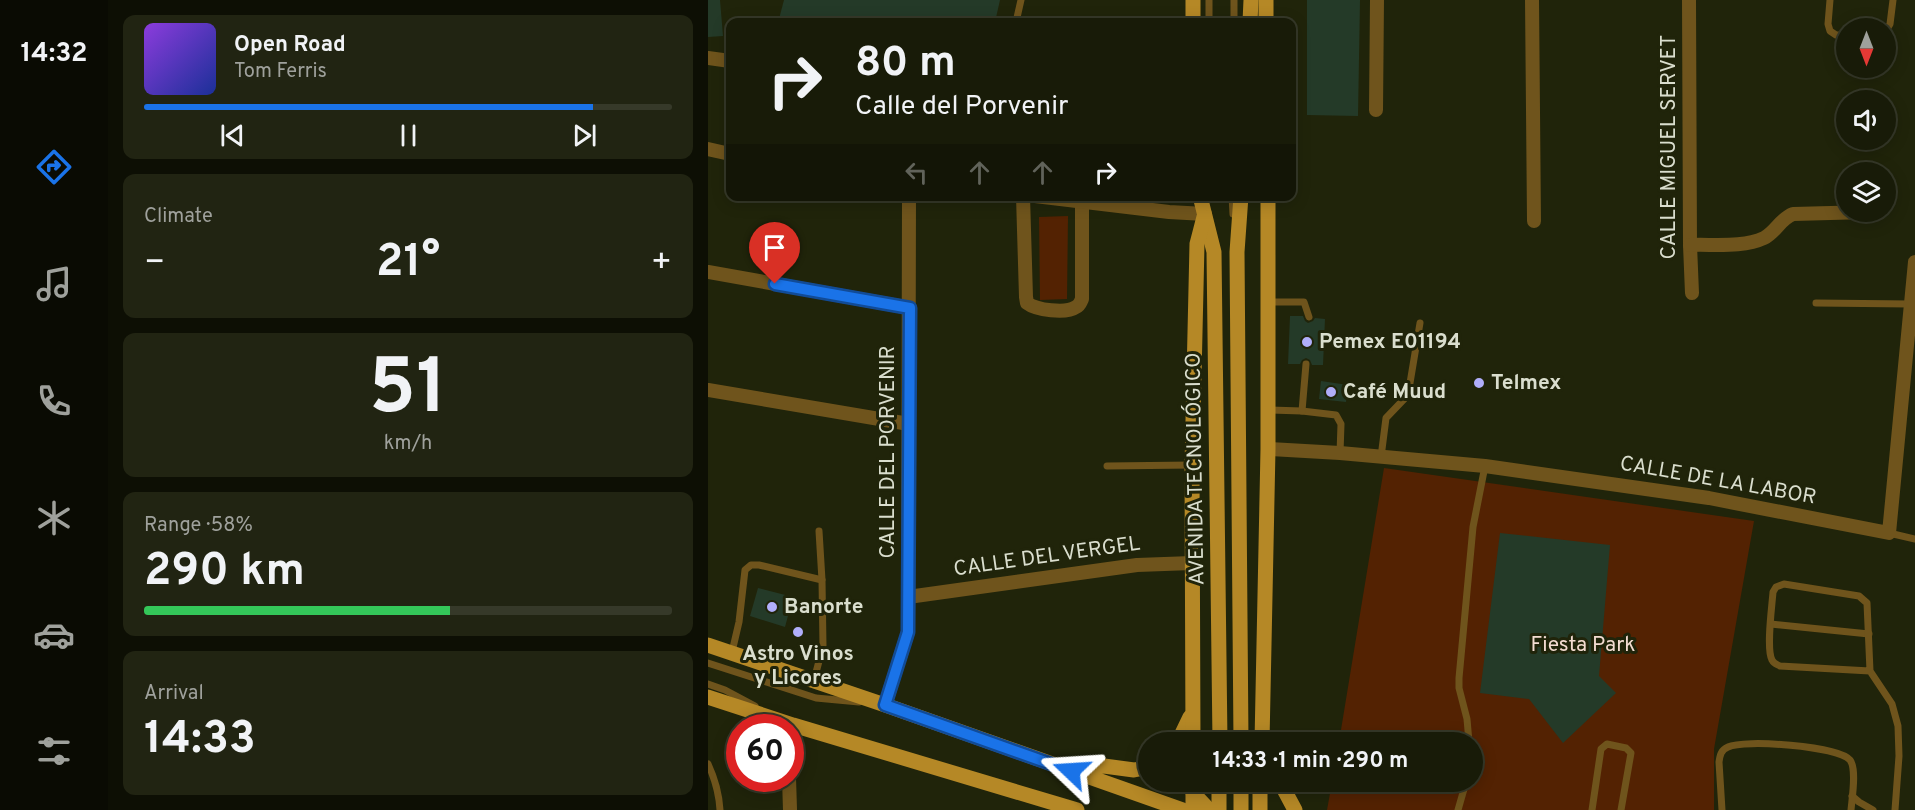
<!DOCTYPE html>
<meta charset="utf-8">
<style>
body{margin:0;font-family:Overpass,sans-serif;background:#212412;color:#f1f3f6;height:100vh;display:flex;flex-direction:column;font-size:22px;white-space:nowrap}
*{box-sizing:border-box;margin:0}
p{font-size:20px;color:#9fa19c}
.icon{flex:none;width:33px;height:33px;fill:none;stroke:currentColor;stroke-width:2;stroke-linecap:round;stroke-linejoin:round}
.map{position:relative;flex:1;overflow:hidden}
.panel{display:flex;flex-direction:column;gap:15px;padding:15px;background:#0d0f04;width:600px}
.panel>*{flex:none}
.hud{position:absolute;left:18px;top:18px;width:570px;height:183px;border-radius:12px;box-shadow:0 3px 15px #0003,0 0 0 2px #363929;background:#181b08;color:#f1f3f6;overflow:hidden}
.needle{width:39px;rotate:180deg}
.controls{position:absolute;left:1128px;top:18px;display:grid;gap:12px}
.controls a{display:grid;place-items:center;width:60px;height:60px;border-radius:50%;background:#181b08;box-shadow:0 3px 15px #0003,0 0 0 2px #363929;font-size:30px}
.speed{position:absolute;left:18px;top:714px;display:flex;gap:12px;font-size:30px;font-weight:700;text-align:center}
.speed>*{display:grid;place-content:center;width:78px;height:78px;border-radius:50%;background:#181b08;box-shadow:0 3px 15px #0003,0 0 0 2px #363929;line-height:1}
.speed .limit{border:9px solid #d22;background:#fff;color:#111}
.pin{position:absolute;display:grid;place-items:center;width:51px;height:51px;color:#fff;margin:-62px -26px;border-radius:50% 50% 50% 0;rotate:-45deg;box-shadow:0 0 6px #0007}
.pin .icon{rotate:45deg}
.me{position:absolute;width:66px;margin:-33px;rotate:290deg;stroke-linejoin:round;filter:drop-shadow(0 0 4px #0008)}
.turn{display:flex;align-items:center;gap:21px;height:126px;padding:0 30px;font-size:27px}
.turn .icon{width:78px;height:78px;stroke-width:2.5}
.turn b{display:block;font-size:42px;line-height:51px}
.lanes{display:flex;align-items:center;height:57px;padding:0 30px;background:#0003;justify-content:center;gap:30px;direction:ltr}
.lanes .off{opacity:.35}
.big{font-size:45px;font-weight:700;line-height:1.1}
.panel .widget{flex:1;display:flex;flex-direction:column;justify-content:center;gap:9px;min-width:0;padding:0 21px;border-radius:12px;background:#212412}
.panel .dial{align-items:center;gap:0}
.dial b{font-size:78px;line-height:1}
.song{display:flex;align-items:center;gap:18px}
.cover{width:72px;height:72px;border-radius:9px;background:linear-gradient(135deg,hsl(270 70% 55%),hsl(230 70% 35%))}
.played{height:6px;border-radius:3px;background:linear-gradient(90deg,#1a73e8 85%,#363929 85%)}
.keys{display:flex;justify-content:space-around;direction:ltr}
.heat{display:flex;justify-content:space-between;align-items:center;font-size:33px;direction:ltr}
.charge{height:9px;border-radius:4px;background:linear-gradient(90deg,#34c759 58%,#363929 0)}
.trip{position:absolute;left:430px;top:732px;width:345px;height:60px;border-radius:30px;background:#181b08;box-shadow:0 3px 15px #0003,0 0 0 2px #363929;font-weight:700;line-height:60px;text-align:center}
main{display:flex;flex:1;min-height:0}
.tabs{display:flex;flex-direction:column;width:108px;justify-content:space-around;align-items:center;background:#0a0b03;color:#9fa19c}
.tabs .icon{width:42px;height:42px}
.tabs .selected{color:#1a73e8}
.tabs b{font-size:27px;color:#f1f3f6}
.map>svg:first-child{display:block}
.green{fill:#532202}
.building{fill:#243a28}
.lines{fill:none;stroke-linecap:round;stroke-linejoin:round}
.lane{stroke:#6f541c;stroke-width:7}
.street{stroke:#6f541c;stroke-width:14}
.primary{stroke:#b58826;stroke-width:15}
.route-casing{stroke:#114b97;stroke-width:15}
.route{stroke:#1a73e8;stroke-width:10}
.poi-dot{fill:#b0aefa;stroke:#20240a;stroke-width:2}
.labels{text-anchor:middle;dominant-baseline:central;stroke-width:6;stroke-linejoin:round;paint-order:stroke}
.street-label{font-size:21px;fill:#dadece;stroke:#20240a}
.poi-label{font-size:21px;font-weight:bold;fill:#dadece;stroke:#20240a;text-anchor:start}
.park-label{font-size:21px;fill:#f3dcd1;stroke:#20240a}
</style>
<main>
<nav class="tabs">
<b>14:32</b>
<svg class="icon selected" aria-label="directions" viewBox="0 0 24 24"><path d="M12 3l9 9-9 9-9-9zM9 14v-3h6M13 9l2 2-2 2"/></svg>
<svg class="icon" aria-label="music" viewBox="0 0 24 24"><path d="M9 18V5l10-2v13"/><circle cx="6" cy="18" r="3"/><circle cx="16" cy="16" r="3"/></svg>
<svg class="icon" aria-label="phone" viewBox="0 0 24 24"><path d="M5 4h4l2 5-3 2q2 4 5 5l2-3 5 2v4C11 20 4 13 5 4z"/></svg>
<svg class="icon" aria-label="climate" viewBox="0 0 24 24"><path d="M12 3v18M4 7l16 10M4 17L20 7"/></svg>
<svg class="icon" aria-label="car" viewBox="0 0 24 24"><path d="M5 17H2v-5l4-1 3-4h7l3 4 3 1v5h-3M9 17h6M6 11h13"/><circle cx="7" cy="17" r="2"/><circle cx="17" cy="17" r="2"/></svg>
<svg class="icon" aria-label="filters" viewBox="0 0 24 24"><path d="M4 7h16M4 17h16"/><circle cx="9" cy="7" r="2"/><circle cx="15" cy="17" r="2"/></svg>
</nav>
<section class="panel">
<div class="widget">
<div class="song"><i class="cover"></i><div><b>Open Road</b><p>Tom Ferris</p></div></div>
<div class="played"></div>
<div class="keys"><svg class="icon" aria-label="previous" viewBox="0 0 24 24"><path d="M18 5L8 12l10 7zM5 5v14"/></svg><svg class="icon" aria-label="pause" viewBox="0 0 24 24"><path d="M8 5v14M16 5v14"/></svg><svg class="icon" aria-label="next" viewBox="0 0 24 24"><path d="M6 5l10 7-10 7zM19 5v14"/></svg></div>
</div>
<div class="widget"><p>Climate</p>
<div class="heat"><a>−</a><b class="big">21°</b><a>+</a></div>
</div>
<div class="widget dial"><b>51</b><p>km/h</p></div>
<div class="widget"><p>Range · 58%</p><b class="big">290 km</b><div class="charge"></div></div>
<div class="widget"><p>Arrival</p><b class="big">14:33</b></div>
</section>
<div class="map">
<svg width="1207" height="810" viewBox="0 0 1207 810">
<rect width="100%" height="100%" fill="#20240a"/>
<g class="green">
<polygon points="360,216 359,299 332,300 331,217"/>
<polygon points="676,468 1046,521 1006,749 1006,810 619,810 624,782 765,782 765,742 631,742"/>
</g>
<g class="building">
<polygon points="0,0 12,0 15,36 0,37"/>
<polygon points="76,0 292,0 287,22 83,22 71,19"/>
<polygon points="599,0 652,0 650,116 599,115"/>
<polygon points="582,316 595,316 597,321 600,323 605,321 607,318 617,319 615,365 604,365 602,360 598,358 594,360 592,364 580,364"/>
<polygon points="613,381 640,385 638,402 611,399"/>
<polygon points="792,533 902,545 891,676 908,693 855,743 821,699 772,693"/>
<polygon points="50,588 85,597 77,627 42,616"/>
</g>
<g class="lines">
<g class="lane">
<polyline points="501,0 501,22"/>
<polyline points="1122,0 1120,24 1122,31 1128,35 1138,35"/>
<polyline points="308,22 313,0"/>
<polyline points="526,22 526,0"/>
<polyline points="1178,31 1182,24 1185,0"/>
<polyline points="524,196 525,214"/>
<polyline points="561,302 596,302 601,317"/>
<polyline points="1108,303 1202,304"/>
<polyline points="560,410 594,411 628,415 633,424 632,453"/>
<polyline points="594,411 598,364"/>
<polyline points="673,457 678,418 700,395 712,323"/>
<polyline points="399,466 484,465"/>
<polyline points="1181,533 1207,539"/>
<polyline points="1063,624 1161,634"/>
<polyline points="24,652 31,622 37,570 43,565 51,565 114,580"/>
<polyline points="0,663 108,698 151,702"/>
<path d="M 1162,671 L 1072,666 C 1068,664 1066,664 1064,660 C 1058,649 1064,606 1065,592 L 1068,587 L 1076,584 L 1151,596 L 1159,603 L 1162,671 L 1184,704 L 1190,726 L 1191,756 L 1187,810"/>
<polyline points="106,680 115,646 114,580 111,531"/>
<polyline points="0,684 17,690 47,706"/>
<polyline points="761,742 759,719 751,688 751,678 765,527 777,466"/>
<path d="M 0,764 C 7,779 11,793 12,810"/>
<polyline points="1144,796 1151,802 1165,810"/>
<polyline points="750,810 758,782"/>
<polyline points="884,810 893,749 899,744 918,748 923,753 913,810"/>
<path d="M 1014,810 L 1011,762 C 1012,755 1013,750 1020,747 C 1036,739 1130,746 1142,760 C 1149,769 1144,798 1143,810"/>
</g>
<g class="street">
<polyline points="824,0 826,221"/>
<polyline points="981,0 982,245 984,293"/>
<polyline points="0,58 22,61"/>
<polyline points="668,110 669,0"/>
<polyline points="0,149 22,154"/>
<path d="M 315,196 L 318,297 L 319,303 C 328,310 358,314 368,307 C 372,305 372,303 374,299 L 374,202"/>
<polyline points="327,196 461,212 497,214"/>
<path d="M 982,245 C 1005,244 1035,248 1056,238 C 1068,232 1072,219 1085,214 L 1160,212"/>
<polyline points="0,272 202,308"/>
<polyline points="0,390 201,424"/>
<polyline points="560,449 632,453 777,466 1001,498 1181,533 1207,262"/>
<polyline points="200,597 429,565 484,563"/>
<polyline points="177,705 200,632 201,196"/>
<polyline points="81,778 82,810"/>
</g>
<g class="primary">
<polyline points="485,0 485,22"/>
<polyline points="558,0 558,22"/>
<polyline points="542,22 543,0"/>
<polyline points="492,196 506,252 512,742"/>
<polyline points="0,645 177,705 475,810"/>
<polyline points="0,697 85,725 369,810"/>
<polyline points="470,742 482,717"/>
<polyline points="485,742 484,465 489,244 496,217"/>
<polyline points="533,742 529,252 533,196"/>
<polyline points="554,742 560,449 560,196"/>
<polyline points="367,770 396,766 426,770 441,767"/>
<polyline points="572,782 587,810"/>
<polyline points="485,793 501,810"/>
<polyline points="485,810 485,782"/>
<polyline points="511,810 511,782"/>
<polyline points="533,810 533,782"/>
<polyline points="552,810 552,782"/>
</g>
</g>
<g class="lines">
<defs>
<polyline id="route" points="67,284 202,308 200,632 177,705 363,771"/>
</defs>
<use href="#route" class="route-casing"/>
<use href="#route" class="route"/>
</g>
<g class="poi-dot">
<circle cx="599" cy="342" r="6"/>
<circle cx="771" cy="383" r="6"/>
<circle cx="623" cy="392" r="6"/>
<circle cx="64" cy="607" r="6"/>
<circle cx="90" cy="632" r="6"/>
</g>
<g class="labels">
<g class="street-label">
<text transform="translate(961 147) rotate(-90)">CALLE MIGUEL SERVET</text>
<text transform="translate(180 452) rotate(-90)">CALLE DEL PORVENIR</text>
<text transform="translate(488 469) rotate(-91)">AVENIDA TECNOLÓGICO</text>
<text transform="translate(1010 481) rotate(10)">CALLE DE LA LABOR</text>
<text transform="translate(339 557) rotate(-8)">CALLE DEL VERGEL</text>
</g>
<g class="poi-label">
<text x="611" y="342">Pemex E01194</text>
<text x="783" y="383">Telmex</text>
<text x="635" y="392">Café Muud</text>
<text x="76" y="607">Banorte</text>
<text x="90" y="654" text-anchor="middle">Astro Vinos<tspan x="90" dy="24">y Licores</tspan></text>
</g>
<g class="park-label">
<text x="875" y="645">Fiesta Park</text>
</g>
</g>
</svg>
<div class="controls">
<a><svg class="needle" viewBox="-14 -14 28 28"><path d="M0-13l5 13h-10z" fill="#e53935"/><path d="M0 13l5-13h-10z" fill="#9fa19c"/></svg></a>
<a><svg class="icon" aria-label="sound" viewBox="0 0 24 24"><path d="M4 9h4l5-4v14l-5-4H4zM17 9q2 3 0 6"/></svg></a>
<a><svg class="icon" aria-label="layers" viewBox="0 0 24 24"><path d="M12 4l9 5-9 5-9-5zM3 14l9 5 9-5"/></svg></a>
</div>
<div class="speed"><div class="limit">60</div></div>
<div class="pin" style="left:67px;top:284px;background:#d93025"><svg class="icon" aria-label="arrive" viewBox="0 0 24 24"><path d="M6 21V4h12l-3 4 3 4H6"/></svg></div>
<svg class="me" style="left:363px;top:771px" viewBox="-20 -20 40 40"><path d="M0-17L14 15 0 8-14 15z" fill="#1a73e8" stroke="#fff" stroke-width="4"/></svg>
<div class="trip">14:33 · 1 min · 290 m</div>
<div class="hud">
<div class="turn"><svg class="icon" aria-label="right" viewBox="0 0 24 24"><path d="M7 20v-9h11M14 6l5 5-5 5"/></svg><div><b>80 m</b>Calle del Porvenir</div></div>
<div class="lanes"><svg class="icon off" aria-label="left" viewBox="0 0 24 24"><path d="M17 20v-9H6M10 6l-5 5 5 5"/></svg><svg class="icon off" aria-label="ahead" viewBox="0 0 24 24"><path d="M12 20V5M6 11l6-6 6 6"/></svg><svg class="icon off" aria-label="ahead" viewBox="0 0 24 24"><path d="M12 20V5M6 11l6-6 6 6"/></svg><svg class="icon" aria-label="right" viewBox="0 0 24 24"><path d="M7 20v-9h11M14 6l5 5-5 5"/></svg></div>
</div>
</div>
</main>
